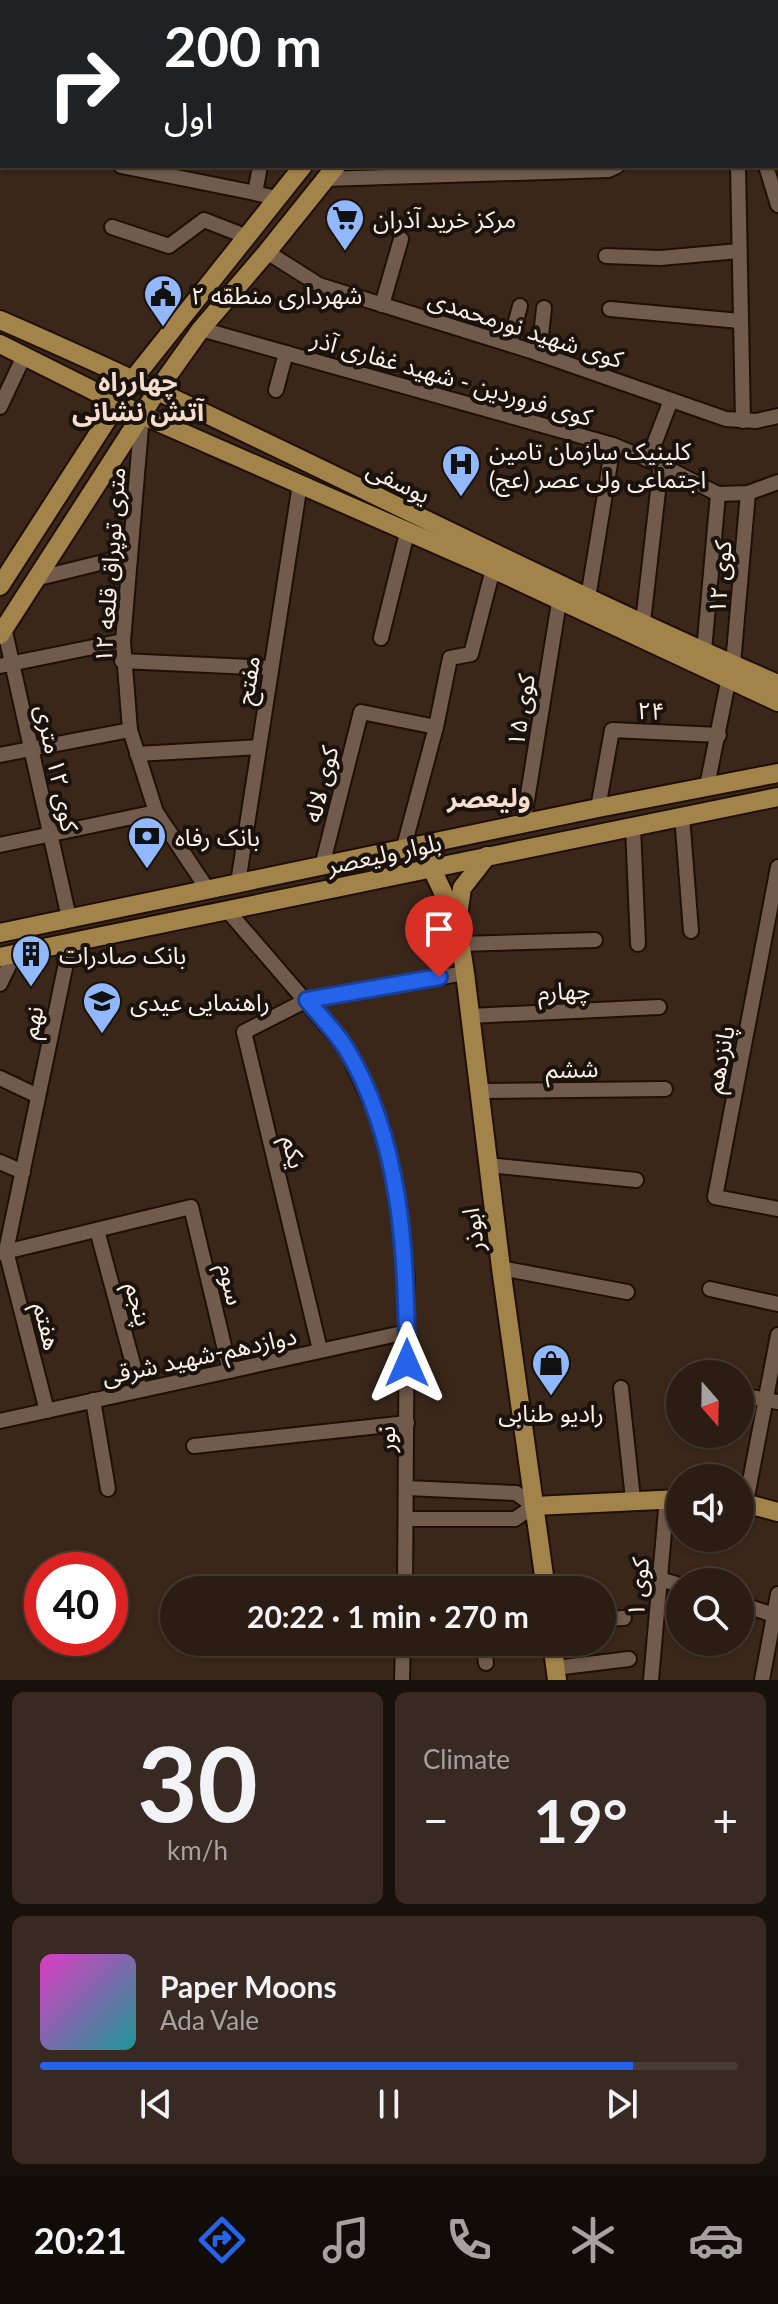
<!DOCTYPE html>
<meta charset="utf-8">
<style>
body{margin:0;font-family:Lato,"Noto Sans Arabic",sans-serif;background:#382a22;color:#f1f3f6;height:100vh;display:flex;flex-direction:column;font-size:30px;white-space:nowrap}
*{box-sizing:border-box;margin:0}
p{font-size:26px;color:#a6a2a0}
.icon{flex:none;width:44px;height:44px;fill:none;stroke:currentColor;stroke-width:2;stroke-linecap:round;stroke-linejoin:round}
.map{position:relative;height:1680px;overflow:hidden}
.drawer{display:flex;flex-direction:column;gap:12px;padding:12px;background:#18100b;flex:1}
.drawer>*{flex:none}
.banner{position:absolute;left:0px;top:0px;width:778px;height:168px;box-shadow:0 2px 6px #0004,0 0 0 2px #483b34;background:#202124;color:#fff;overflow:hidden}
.needle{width:52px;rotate:160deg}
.fabs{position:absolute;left:666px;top:1360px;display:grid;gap:16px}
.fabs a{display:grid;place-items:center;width:88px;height:88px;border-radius:50%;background:#2c1d14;box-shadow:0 2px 6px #0004,0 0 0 2px #483b34;font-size:40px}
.speed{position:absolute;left:24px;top:1552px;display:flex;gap:16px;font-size:40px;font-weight:700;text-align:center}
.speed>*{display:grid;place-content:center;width:104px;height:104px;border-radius:50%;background:#2c1d14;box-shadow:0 2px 6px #0004,0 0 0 2px #483b34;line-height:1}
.speed .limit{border:12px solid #d22;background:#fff;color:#111}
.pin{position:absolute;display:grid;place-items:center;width:68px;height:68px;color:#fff;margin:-82px -34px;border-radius:50% 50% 50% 0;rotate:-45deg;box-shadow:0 0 8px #0007}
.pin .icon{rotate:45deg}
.me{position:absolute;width:88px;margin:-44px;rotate:0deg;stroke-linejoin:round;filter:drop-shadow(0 0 6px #0008)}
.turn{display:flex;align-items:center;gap:28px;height:168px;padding:0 32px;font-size:36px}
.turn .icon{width:104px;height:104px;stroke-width:2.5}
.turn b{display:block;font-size:56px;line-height:68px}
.big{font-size:60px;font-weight:700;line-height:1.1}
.drawer .tile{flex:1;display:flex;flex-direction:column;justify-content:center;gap:12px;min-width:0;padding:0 28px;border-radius:12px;background:#382a22}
.drawer .dial{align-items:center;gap:0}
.dial b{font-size:104px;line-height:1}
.song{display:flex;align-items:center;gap:24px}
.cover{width:96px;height:96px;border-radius:12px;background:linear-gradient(135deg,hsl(310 70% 55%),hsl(180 70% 35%))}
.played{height:8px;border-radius:4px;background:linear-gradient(90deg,#2563eb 85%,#483b34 85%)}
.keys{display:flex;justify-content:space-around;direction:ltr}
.heat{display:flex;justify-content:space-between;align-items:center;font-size:44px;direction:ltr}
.drawer .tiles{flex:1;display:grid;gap:12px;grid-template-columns:1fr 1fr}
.tile:last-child{grid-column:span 2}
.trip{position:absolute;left:160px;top:1576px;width:456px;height:80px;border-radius:40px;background:#2c1d14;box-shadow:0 2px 6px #0004,0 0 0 2px #483b34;font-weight:700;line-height:80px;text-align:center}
.dock{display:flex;height:128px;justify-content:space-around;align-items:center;background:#120c08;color:#a6a2a0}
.dock .icon{width:56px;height:56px}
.dock .current{color:#2563eb}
.dock b{font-size:36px;color:#f1f3f6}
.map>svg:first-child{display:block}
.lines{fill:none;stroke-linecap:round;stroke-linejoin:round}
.minor-casing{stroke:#200f04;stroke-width:18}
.major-casing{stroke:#200f04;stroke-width:22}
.minor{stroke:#705b4c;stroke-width:14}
.major{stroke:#a2844b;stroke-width:18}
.route-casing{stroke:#184099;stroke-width:20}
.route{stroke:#2563eb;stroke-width:14}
.labels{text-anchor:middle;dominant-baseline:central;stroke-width:8;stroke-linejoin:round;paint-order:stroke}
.poi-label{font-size:24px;fill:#fdf0e8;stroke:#1a120c;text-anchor:start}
.street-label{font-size:24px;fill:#fdf0e8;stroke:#1a120c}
.neighbourhood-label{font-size:26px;font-weight:bold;fill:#f7ddcc;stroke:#1a120c}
</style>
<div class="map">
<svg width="778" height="1680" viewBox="0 0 778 1680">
<rect width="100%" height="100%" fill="#3a271a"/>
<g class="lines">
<defs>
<g id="minor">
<polyline points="729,0 730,2"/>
<polyline points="288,2 288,0"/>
<polyline points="776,129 778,129"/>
<polyline points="0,142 2,142"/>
<polyline points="121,166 255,193"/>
<polyline points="260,166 255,193 276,198"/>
<polyline points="738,166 743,421"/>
<polyline points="766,166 778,205"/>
<polyline points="325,179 608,170 617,166"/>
<polyline points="112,227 169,246 204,220 245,236"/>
<polyline points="267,252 319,285 531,351 726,419 756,421 778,416"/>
<polyline points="606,256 660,258 739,251"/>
<polyline points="382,305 401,239"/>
<polyline points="610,309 740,321"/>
<polyline points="201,329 613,445 661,465 718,494 748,493 778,482"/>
<polyline points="510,344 520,306"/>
<polyline points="539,354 544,308"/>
<polyline points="276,390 286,353"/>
<polyline points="0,407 24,356"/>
<polyline points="142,415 123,641 130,730 156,812 208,890"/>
<polyline points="648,460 671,400"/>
<polyline points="35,579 128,556"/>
<polyline points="588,598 613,445"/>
<polyline points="643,622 661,465"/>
<polyline points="4,627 69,918"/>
<polyline points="381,638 407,533"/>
<polyline points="704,651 718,494"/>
<polyline points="122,661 271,668"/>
<polyline points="733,664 748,493"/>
<polyline points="0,666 123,641"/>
<polyline points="137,754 259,747"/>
<polyline points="0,755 130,730"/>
<polyline points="707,786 729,677"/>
<polyline points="598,808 612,730 719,735"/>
<polyline points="682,816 691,931"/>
<polyline points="523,825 559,602"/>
<polyline points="633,827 638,944"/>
<polyline points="0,845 156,812"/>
<polyline points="403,850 436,727 450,658 471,654 493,569"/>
<polyline points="322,866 361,712 436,727"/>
<polyline points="778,867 715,1197 778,1209"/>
<polyline points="238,883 300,484"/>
<polyline points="227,910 345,1047 382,1126 395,1188 407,1280 405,1590"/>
<polyline points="460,944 595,940"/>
<polyline points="0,984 14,955"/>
<polyline points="470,1016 659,1007"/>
<polyline points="0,1078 38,1096"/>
<polyline points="479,1091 665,1089"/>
<polyline points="0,1162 23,1172"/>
<polyline points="488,1165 636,1180"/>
<polyline points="97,1230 140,1390"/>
<polyline points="1,1253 191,1207 230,1371"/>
<polyline points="501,1268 627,1292"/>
<polyline points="710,1289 778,1304"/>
<polyline points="320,1350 244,1032 307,1000 465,973"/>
<polyline points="621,1388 633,1499"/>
<polyline points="740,1395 778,1402"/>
<polyline points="93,1400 108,1489"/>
<polyline points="47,1411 6,1251 70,944"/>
<polyline points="0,1421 407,1332"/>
<polyline points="194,1446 407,1423"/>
<polyline points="746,1502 778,1335"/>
<polyline points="406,1519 515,1519 534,1506 516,1493 407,1488"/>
<polyline points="659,1579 680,1585"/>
<polyline points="478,1585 479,1590"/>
<polyline points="740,1604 774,1615"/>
<polyline points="602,1619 624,1618"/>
<polyline points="483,1642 486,1663"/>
<polyline points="555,1668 629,1659"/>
<polyline points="402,1680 403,1642"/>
<polyline points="651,1680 667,1498"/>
<polyline points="762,1680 778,1594"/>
</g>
<g id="major">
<polyline points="438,2 440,0"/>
<polyline points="473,2 475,0"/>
<path d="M 0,320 C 263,434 515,570 778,684"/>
<polyline points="0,344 142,415 493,569 778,702"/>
<polyline points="0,586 134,378 303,166"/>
<polyline points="0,635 157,391 201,329 267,252 336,166"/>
<polyline points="431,859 432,869 457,922 465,973 501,1268 546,1590"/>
<polyline points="457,922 462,888 487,856"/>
<polyline points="0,933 598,808 778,773"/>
<polyline points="0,957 778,797"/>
<polyline points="740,1502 778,1512"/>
<polyline points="534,1506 680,1499"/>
<polyline points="552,1642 557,1680"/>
</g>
</defs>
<use href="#minor" class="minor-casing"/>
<use href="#major" class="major-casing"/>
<use href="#minor" class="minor"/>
<use href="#major" class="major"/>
</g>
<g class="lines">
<defs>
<path id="route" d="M 407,1363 C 407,1257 402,1141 346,1048 C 335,1031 320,1016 307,1000 L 439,977"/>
</defs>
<use href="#route" class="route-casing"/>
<use href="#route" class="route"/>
</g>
<defs>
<symbol id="supermarket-pin" viewBox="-11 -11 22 30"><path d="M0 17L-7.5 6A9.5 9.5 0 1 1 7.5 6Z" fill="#91b8fd" stroke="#1a120c"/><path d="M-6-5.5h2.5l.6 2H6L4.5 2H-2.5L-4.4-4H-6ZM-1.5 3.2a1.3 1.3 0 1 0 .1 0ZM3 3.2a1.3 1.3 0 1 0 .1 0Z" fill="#111"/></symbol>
<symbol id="civic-pin" viewBox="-11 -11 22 30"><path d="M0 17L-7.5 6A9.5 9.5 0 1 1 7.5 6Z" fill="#91b8fd" stroke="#1a120c"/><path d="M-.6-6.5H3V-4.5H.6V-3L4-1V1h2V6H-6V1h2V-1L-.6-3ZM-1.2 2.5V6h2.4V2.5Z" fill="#111"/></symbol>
<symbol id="hospital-pin" viewBox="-11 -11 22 30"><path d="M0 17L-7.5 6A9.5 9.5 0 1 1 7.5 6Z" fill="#91b8fd" stroke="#1a120c"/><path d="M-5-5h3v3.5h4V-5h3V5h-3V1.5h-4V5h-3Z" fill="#111"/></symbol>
<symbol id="bank-pin" viewBox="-11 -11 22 30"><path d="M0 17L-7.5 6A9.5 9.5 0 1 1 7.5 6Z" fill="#91b8fd" stroke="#1a120c"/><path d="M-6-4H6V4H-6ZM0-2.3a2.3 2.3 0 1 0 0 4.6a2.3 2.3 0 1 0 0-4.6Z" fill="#111"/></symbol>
<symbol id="building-pin" viewBox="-11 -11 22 30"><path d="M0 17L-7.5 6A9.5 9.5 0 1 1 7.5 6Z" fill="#91b8fd" stroke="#1a120c"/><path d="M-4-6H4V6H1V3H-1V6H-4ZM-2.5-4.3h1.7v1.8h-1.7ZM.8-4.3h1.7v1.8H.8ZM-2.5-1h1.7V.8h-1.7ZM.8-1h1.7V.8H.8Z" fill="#111"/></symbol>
<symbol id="school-pin" viewBox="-11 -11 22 30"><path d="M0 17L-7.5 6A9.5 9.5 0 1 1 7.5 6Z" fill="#91b8fd" stroke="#1a120c"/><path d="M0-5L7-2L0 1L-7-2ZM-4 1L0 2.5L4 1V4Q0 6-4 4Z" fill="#111"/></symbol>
<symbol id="shop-pin" viewBox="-11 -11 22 30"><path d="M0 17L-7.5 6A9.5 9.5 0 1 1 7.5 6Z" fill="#91b8fd" stroke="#1a120c"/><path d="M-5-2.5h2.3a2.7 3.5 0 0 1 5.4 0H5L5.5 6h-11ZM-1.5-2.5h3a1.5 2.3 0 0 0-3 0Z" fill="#111"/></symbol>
</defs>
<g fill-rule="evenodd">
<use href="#supermarket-pin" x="323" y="196" width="44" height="60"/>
<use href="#civic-pin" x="141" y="272" width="44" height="60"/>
<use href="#hospital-pin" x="439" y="442" width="44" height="60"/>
<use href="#bank-pin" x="125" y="814" width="44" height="60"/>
<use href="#building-pin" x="9" y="932" width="44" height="60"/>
<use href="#school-pin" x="80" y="979" width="44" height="60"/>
<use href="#shop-pin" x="529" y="1341" width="44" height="60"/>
</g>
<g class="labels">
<g class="poi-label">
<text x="373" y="218">مرکز خرید آذران</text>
<text x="191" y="294">شهرداری منطقه ۲</text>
<text x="489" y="450">کلینیک سازمان تامین<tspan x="489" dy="28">اجتماعی ولی عصر (عج)</tspan></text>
<text x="175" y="836">بانک رفاه</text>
<text x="59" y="954">بانک صادرات</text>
<text x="130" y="1001">راهنمایی عیدی</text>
<text x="551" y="1412" text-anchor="middle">رادیو طنابی</text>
</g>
<g class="street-label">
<text transform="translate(526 328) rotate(18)">کوی شهید نورمحمدی</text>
<text transform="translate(452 377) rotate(16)">کوی فروردین - شهید غفاری آذر</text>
<text transform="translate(399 481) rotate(26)">یوسفی</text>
<text transform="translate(109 565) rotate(-86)">۱۲ متری توپراق قلعه</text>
<text transform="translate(719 577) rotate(-85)">کوی ۱۲</text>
<text transform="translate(247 680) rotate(-81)">مفتح</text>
<text transform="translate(520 710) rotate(-81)">کوی ۱۵</text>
<text transform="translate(651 710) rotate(2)">۲۴</text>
<text transform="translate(58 768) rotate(78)">کوی ۱۲ متری</text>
<text transform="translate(320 784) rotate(-76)">کوی لاله</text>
<text transform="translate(384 853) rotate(-12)">بلوار ولیعصر</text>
<text transform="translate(564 990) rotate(-2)">چهارم</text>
<text transform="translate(31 1022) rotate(-78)">نهم</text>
<text transform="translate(719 1059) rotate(-79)">پانزدهم</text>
<text transform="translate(572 1068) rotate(-1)">ششم</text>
<text transform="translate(295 1152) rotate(77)">یکم</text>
<text transform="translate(472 1230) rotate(-97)">ابوذر</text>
<text transform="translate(232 1284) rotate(77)">سوم</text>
<text transform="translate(140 1304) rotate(75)">پنجم</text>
<text transform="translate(48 1326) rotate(76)">هفتم</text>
<text transform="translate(199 1355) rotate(-12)">دوازدهم-شهید شرقی</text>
<text transform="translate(385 1439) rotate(-90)">نور</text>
<text transform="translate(637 1587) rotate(-85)">کوی ۱</text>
</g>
<g class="neighbourhood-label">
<text x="138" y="381">چهارراه<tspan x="138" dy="30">آتش نشانی</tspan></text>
<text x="489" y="797">ولیعصر</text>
</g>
</g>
</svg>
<div class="fabs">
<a><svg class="needle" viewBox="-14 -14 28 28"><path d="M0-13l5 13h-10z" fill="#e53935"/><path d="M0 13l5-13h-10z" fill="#a6a2a0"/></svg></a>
<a><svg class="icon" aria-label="sound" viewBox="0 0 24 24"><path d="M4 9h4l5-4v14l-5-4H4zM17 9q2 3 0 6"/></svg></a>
<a><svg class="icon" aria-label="search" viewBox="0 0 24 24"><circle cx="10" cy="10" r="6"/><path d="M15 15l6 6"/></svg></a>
</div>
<div class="speed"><div class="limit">40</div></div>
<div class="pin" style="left:439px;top:977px;background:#d93025"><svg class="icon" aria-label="arrive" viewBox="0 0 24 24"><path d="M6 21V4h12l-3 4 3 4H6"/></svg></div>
<svg class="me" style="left:407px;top:1363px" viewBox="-20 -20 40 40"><path d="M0-17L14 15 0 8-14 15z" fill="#2563eb" stroke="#fff" stroke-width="4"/></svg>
<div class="trip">20:22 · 1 min · 270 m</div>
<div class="banner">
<div class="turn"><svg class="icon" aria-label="right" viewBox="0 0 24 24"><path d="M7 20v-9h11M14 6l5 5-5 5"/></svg><div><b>200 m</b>اول</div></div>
</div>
</div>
<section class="drawer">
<div class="tiles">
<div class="tile dial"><b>30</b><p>km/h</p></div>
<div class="tile"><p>Climate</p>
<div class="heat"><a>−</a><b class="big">19°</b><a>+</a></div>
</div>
<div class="tile">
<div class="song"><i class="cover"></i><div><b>Paper Moons</b><p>Ada Vale</p></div></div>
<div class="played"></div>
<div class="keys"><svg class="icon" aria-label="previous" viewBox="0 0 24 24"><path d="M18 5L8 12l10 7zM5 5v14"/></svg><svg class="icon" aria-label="pause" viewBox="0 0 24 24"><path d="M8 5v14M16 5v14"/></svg><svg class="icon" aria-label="next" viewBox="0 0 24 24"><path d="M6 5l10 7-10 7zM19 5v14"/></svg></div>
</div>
</div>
</section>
<nav class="dock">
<b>20:21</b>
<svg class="icon current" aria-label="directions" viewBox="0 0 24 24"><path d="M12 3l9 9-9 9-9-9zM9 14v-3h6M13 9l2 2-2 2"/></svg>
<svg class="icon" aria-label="music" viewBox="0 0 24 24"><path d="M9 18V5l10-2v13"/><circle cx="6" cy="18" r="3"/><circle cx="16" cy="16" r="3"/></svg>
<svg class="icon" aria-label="phone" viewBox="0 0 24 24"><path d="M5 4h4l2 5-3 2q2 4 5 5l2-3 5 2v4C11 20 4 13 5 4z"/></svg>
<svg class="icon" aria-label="climate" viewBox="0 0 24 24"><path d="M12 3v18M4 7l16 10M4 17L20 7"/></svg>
<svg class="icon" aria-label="car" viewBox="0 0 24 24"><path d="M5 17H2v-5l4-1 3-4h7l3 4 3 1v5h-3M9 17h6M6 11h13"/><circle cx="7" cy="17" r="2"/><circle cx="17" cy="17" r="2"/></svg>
</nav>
